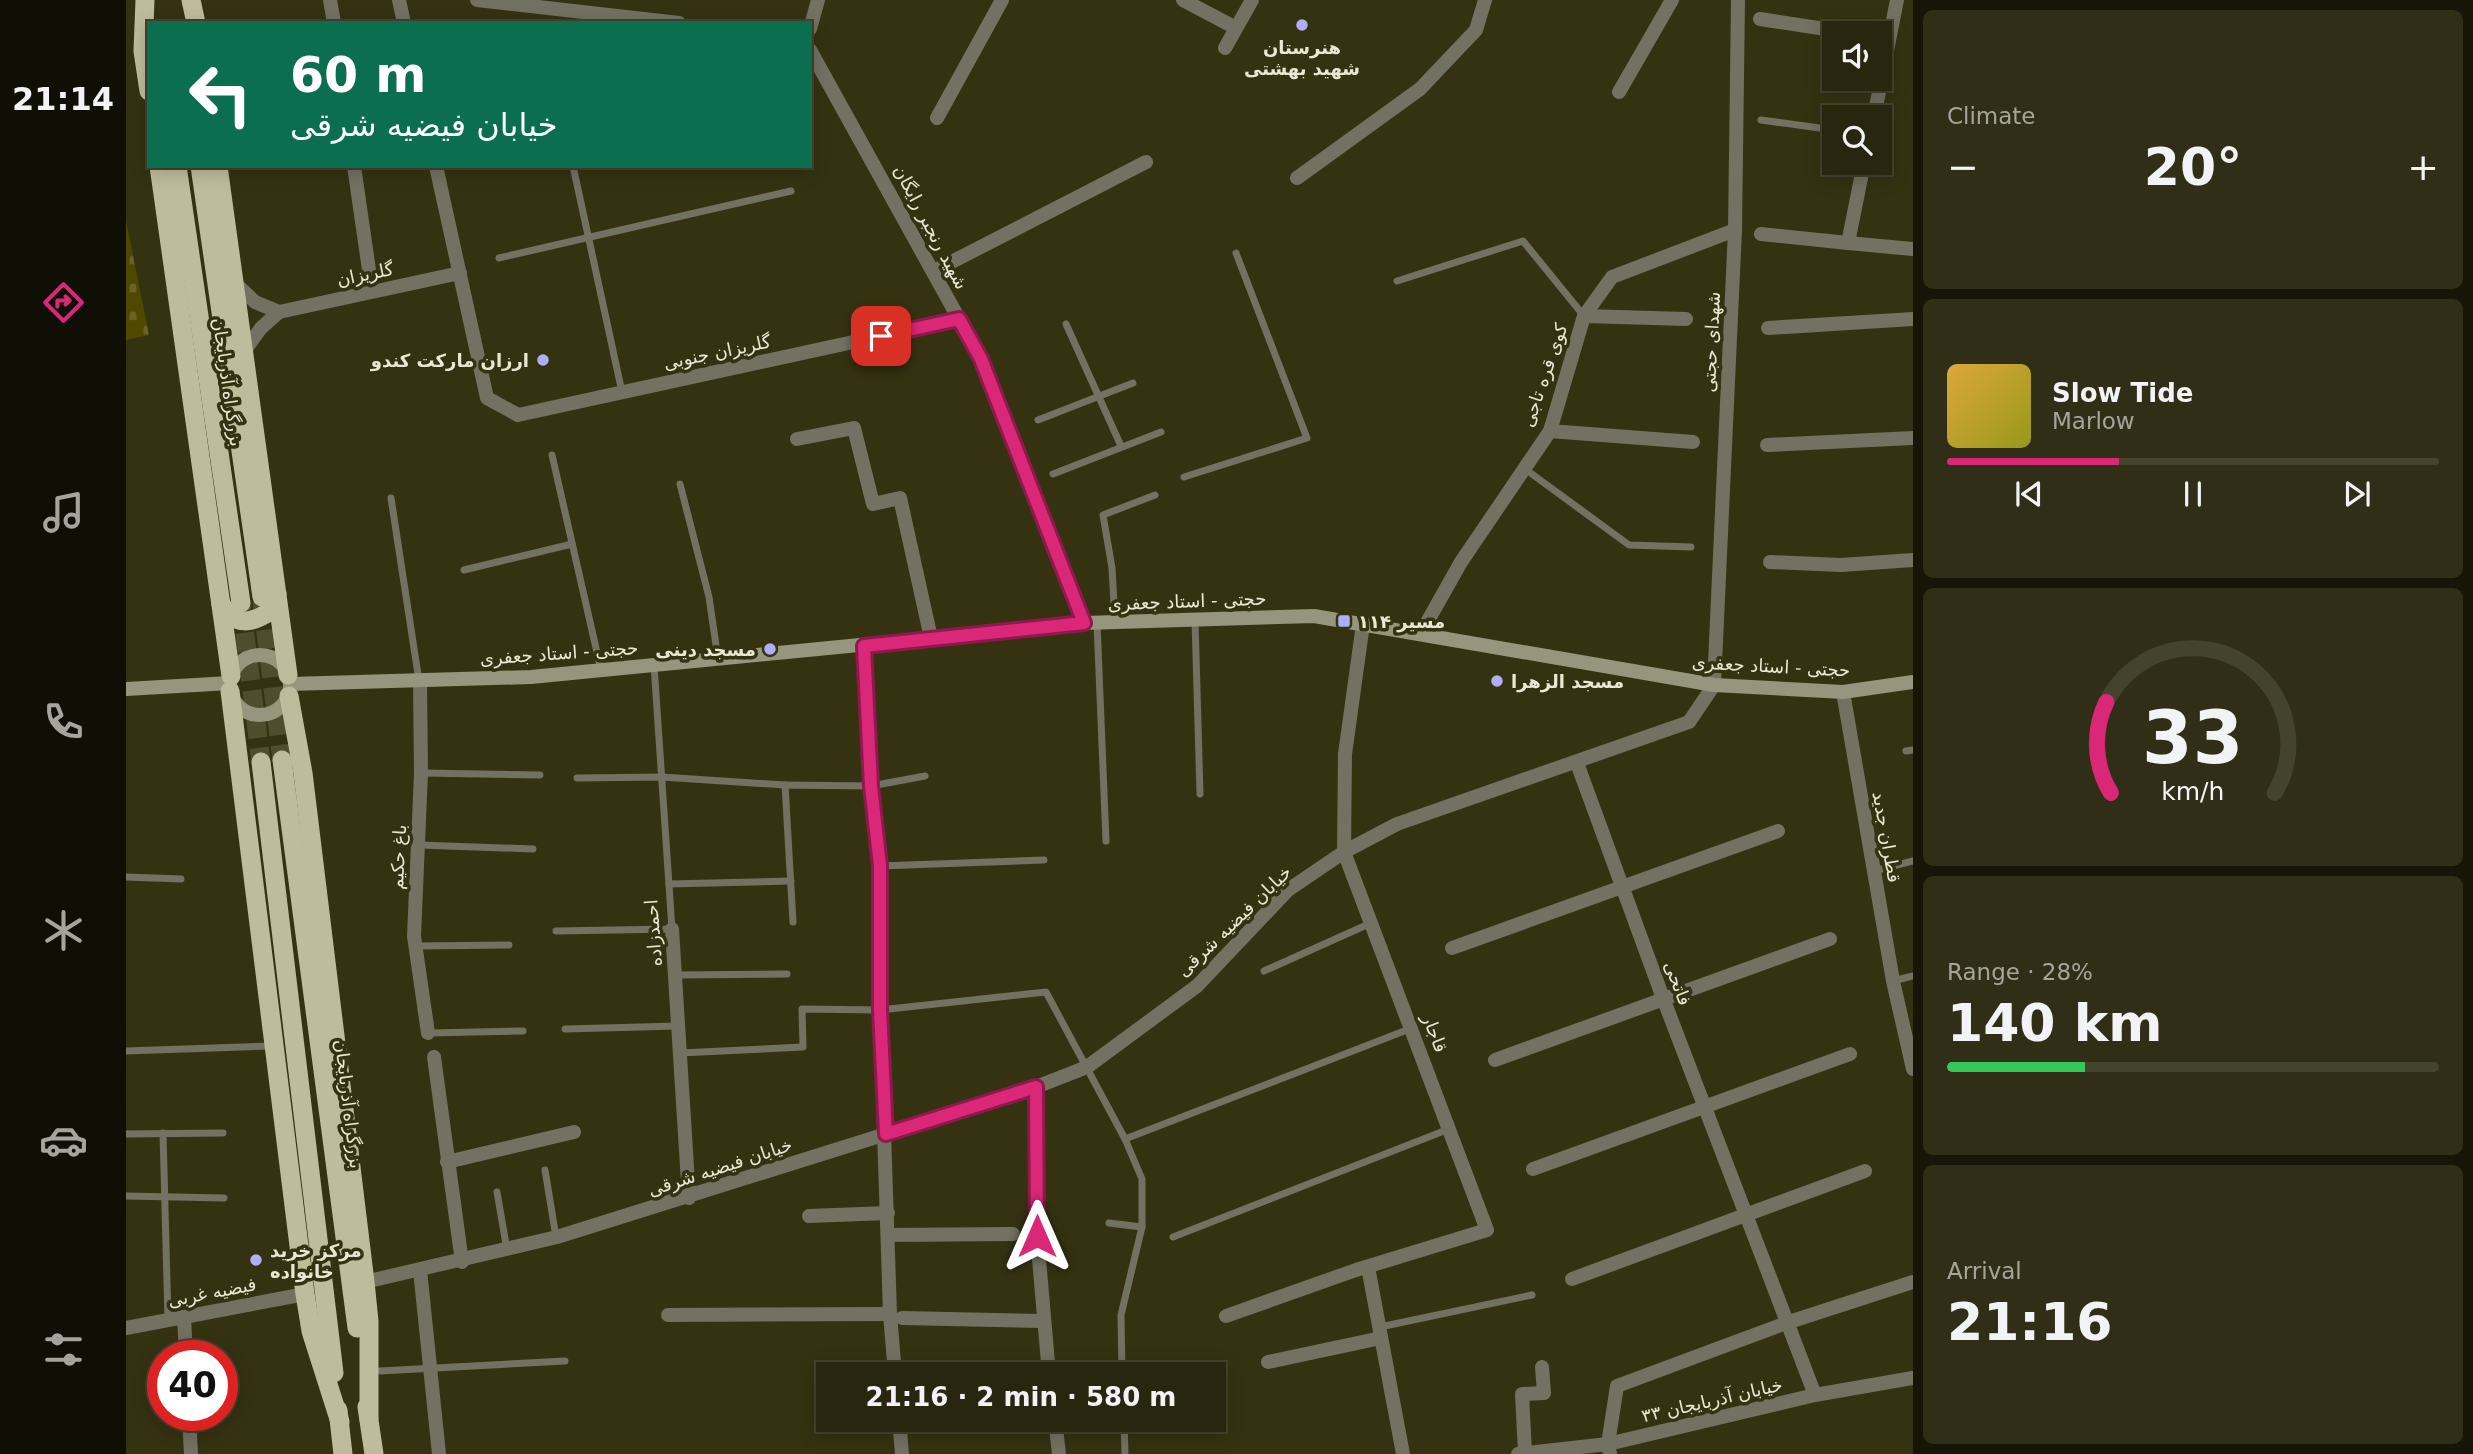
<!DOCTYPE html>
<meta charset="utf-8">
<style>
body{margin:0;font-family:"DejaVu Sans","Noto Naskh Arabic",sans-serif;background:#302e17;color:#f1f3f6;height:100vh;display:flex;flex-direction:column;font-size:26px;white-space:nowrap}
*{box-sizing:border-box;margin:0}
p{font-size:23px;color:#a5a59e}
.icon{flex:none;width:38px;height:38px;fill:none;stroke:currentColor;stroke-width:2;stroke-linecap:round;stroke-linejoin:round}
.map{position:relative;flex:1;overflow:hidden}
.details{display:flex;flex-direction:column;gap:10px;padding:10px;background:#161508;width:560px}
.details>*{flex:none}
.banner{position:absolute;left:21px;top:21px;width:665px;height:147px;border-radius:0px;box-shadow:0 4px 18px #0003,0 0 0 2px #44432e;background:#0b6e4f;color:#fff;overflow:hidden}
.tools{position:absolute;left:1696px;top:21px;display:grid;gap:14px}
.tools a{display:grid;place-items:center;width:70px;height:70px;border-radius:0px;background:#28260e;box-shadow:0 4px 18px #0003,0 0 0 2px #44432e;font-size:35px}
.speed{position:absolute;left:21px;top:1340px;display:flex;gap:14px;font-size:35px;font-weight:700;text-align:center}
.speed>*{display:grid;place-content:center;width:91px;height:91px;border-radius:50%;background:#28260e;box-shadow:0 4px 18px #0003,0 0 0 2px #44432e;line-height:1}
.speed .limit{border:10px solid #d22;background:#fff;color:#111}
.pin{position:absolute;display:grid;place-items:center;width:60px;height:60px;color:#fff;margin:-30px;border-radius:14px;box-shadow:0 4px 10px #0006}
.me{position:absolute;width:77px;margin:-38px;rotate:0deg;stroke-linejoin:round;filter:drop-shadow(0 0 5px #0008)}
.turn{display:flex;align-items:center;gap:24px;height:147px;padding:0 28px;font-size:32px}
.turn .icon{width:91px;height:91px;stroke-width:2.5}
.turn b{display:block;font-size:49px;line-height:60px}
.big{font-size:52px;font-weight:700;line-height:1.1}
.details .tile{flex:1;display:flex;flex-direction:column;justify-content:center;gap:10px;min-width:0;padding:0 24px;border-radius:10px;background:#302e17}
.details .dial{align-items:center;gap:0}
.dial svg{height:182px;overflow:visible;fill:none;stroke:#44432e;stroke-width:7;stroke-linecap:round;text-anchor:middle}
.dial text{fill:#f1f3f6;stroke:none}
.song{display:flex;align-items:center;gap:21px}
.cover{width:84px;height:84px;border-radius:10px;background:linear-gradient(135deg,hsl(40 70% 55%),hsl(60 70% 35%))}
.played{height:7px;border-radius:4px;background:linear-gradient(90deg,#db2777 35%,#44432e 35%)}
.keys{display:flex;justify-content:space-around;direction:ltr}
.heat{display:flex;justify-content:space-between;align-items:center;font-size:38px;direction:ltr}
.charge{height:10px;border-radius:5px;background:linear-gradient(90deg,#34c759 28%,#44432e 0)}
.trip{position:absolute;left:690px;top:1362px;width:410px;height:70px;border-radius:0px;background:#28260e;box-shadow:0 4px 18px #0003,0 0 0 2px #44432e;font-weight:700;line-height:70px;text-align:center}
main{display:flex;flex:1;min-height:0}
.menu{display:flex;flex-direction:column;width:126px;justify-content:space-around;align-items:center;background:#100f06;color:#a5a59e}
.menu .icon{width:49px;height:49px}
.menu .active{color:#db2777}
.menu b{font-size:32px;color:#f1f3f6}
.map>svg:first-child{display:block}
.cemetery{fill:url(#cemetery-stones)}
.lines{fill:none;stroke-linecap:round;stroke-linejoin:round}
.trunk-tunnel{stroke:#504d2f;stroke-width:19;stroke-dasharray:19 10;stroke-linecap:butt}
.service{stroke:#727162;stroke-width:7}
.minor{stroke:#727162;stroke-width:14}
.tertiary{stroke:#727162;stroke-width:14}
.secondary{stroke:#96957d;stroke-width:14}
.trunk{stroke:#bebc9c;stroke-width:19}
.route-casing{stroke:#8e194d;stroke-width:18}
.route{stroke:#db2777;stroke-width:12}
.poi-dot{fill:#afaefa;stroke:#353212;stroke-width:2.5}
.labels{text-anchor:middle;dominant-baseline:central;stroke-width:7;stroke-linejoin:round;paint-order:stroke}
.poi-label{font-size:18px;font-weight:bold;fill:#e9e8d5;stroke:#353212;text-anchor:start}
.street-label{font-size:18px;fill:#e9e8d5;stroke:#353212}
</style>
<main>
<nav class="menu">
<b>21:14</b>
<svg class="icon active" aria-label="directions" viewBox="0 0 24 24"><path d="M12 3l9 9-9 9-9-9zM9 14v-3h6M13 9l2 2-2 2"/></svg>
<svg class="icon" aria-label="music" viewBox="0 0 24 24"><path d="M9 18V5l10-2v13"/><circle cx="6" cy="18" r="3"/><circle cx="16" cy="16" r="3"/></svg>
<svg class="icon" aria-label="phone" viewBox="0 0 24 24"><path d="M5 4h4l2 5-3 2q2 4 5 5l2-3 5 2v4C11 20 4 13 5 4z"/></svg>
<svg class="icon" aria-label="climate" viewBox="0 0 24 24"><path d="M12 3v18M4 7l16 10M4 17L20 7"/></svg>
<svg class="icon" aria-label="car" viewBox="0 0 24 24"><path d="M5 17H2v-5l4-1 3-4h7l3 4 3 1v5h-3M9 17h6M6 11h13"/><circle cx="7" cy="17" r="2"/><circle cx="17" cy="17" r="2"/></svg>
<svg class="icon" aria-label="filters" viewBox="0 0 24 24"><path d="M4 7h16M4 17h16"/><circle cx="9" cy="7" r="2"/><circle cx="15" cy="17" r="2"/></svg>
</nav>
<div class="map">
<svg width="1787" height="1454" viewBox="0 0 1787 1454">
<defs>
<pattern id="cemetery-stones" width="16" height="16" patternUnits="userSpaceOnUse" patternTransform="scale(1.75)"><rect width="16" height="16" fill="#4f4900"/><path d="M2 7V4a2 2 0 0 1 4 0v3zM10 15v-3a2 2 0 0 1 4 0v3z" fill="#686324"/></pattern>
</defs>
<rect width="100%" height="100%" fill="#353212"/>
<polygon class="cemetery" points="0,221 23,335 0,340"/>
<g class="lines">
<g class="trunk-tunnel">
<polyline points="136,601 156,760"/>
<polyline points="115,604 135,762"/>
</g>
<g class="service">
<polyline points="1635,120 1708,130"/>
<polyline points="447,166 496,392"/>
<polyline points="373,258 665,191"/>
<polyline points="1271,281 1397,241 1458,316"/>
<polyline points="940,324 995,446"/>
<polyline points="912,420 1007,383"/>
<polyline points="426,455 475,670"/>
<polyline points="1399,469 1503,545 1565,547"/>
<polyline points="927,474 1035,432"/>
<polyline points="1058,477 1181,438 1110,253"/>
<polyline points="554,484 583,597 592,659"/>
<polyline points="265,498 293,681"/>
<polyline points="338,570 446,544"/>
<polyline points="1069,620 1074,794"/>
<polyline points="989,622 986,568 977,515 1029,495"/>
<polyline points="971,623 980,841"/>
<polyline points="1780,751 1787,750"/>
<polyline points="296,773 414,775"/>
<polyline points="451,778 536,777 659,785"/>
<polyline points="293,845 407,849"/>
<polyline points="754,866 918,860"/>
<polyline points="1748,871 1787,861"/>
<polyline points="0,877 55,879"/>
<polyline points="543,884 665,881"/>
<polyline points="667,922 659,785 745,786 799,776"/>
<polyline points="430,931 546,929 528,665"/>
<polyline points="290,946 383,945"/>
<polyline points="1138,971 1245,923"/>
<polyline points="549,975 661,974"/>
<polyline points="1767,981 1787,976"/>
<polyline points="439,1029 552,1026"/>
<polyline points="302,1033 397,1031"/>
<polyline points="0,1051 146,1046"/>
<polyline points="554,1053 677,1047 676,1009 754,1010 920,992 999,1139 1016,1179 1016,1227 995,1315 996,1374"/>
<polyline points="37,1133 42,1320"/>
<polyline points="0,1134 97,1133"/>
<polyline points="999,1139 1286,1028"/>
<polyline points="419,1170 430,1237"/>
<polyline points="371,1192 381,1250"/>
<polyline points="0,1196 98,1198"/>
<polyline points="983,1223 1016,1227"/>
<polyline points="1047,1237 1323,1129"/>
<polyline points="1254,1327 1406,1295"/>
<polyline points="254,1371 439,1361"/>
<polyline points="998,1419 999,1454"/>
</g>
<g class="minor">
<polyline points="204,0 208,23"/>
<polyline points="351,0 553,23"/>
<polyline points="1057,0 1110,28"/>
<polyline points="1634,19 1725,33"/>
<polyline points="684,29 692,0"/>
<polyline points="1099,48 1126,0"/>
<polyline points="684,50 833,319"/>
<polyline points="1493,92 1546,0"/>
<polyline points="811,118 876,0"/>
<polyline points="228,166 243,270"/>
<polyline points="1171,178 1294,89 1350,30 1359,0"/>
<polyline points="1635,234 1722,243"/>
<polyline points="808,271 1020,162"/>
<polyline points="109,283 129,302 153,312 135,328 119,350"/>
<polyline points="153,312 334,273"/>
<polyline points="1458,316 1560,319"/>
<polyline points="1642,328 1787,319"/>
<polyline points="1424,431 1567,442"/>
<polyline points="671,439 728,428 747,504 774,498 805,638"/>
<polyline points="1641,445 1787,438"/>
<polyline points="1644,562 1715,565 1787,560"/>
<polyline points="1295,633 1335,562 1424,431 1458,316 1486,277 1609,230"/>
<polyline points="738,646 745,786 754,866 754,1010 764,1314 769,1374"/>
<polyline points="294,681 295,773 288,936 302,1033"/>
<polyline points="1717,692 1767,981 1787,1069"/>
<polyline points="1451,763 1537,998 1689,1395"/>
<polyline points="546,929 563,1198"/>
<polyline points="1326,948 1652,831"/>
<polyline points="308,1057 336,1262"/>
<polyline points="1369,1060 1704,939"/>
<polyline points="321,1162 448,1132"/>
<polyline points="1407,1169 1724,1054"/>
<polyline points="683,1216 762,1213"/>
<polyline points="762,1235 887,1234"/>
<polyline points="1242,1267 1277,1454"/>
<polyline points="294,1270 313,1454"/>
<polyline points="1446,1279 1739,1171"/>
<polyline points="542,1315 764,1314"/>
<polyline points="1100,1316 1230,1270 1361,1230 1218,852 1219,754 1237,624"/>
<polyline points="58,1317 60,1356"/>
<polyline points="776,1318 917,1321"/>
<polyline points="1142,1362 1255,1338"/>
<polyline points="63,1416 65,1454"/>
<polyline points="773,1419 776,1454"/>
<polyline points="1399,1453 1396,1394 1418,1393 1416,1367"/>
<polyline points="1484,1454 1482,1444 1491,1386 1663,1322 1787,1282"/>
</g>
<g class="tertiary">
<polyline points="273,0 278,23"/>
<polyline points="1748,117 1771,0"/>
<polyline points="1738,163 1722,243 1787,249"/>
<polyline points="310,166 361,398 392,415 833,319 855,359 958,623"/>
<polyline points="910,1087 911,1236 923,1374"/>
<polyline points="239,1282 431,1237 910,1087 961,1067 1071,986 1162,890 1218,852 1271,824 1563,722 1588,685 1609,230 1612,0"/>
<polyline points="0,1328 179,1294"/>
<polyline points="929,1419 933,1454"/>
<polyline points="1392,1454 1482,1444 1689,1395 1787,1378"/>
</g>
<g class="secondary">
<circle cx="134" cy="685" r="30"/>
<polyline points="164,684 405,677 958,623 1188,616 1588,685 1717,692 1787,682"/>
<polyline points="0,689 104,683"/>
</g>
<g class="trunk">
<polyline points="19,0 17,51 23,91"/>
<polyline points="65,0 70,23"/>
<polyline points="33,166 105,676"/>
<polyline points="51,166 115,603"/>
<polyline points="74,166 136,597"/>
<polyline points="92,166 162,675"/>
<path d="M 95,604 C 109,627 126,624 146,610 L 151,594"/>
<polyline points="104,691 179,1294 185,1331 214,1422"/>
<polyline points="163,696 177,773 239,1282 243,1321 243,1419"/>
<polyline points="156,760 231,1328"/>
<polyline points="135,762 208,1373"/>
<polyline points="241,1407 248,1454"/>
<polyline points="212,1410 217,1454"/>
</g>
</g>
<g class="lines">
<defs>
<polyline id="route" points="755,336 833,319 855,359 958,623 738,646 745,786 754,866 754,1010 760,1134 910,1087 911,1236"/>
</defs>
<use href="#route" class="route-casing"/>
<use href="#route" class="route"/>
</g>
<g class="poi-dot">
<circle cx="1176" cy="25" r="7"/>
<circle cx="417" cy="360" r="7"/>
<rect x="1211" y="614" width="14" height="14" rx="3.5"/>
<circle cx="644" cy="649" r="7"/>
<circle cx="1371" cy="681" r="7"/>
<circle cx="130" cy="1260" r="7"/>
</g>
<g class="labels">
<g class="poi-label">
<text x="1176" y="47" text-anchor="middle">هنرستان<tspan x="1176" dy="21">شهید بهشتی</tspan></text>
<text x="403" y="360" text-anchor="end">ارزان مارکت کندو</text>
<text x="1232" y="621">مسیر ۱۱۴</text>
<text x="630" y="649" text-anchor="end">مسجد دینی</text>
<text x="1385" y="681">مسجد الزهرا</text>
<text x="144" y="1250">مرکز خرید<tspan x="144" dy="21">خانواده</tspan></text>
</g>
<g class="street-label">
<text transform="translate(805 227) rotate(62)">شهید رنجبر رایگان</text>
<text transform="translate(239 274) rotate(-12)">گلریزان</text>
<text transform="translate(1585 342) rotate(-87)">شهدای حجتی</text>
<text transform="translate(591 352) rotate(-12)">گلریزان جنوبی</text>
<text transform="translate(1418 375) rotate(-71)">کوی قره تاجی</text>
<text transform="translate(102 382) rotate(82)">بزرگراه آذربایجان</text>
<text transform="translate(1061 601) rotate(-2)">حجتی - استاد جعفری</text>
<text transform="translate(433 653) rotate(-4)">حجتی - استاد جعفری</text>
<text transform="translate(1645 666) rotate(3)">حجتی - استاد جعفری</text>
<text transform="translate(1761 837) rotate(80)">قطران جدید</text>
<text transform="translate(272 857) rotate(-87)">باغ حکیم</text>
<text transform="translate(1108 921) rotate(-44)">خیابان فیضیه شرقی</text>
<text transform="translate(527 933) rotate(-94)">احمدزاده</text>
<text transform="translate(1552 983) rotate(69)">فاتحی</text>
<text transform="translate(1309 1033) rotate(69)">قاجار</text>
<text transform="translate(223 1104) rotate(83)">بزرگراه آذربایجان</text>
<text transform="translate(594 1167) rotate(-18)">خیابان فیضیه شرقی</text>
<text transform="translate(86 1292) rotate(-11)">فیضیه غربی</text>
<text transform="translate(1586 1400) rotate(-13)">خیابان آذربایجان ۳۳</text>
</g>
</g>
</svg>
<div class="tools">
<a><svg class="icon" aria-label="sound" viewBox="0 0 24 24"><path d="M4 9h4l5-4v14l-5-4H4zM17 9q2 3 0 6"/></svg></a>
<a><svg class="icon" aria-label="search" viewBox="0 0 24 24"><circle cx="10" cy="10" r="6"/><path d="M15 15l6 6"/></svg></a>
</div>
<div class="speed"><div class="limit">40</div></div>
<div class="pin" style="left:755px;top:336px;background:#d93025"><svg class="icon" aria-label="arrive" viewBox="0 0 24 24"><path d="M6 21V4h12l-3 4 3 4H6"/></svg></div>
<svg class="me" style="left:911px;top:1236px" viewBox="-20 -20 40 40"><path d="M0-17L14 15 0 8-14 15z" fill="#db2777" stroke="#fff" stroke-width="4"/></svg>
<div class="trip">21:16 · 2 min · 580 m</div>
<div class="banner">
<div class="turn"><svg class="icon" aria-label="left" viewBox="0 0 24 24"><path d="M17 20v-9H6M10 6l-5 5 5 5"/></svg><div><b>60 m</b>خیابان فیضیه شرقی</div></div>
</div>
</div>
<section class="details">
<div class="tile"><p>Climate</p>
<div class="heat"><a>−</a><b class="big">20°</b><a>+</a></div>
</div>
<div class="tile">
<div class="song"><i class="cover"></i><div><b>Slow Tide</b><p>Marlow</p></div></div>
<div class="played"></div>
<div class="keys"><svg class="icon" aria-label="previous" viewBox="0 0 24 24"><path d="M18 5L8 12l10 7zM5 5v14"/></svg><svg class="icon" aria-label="pause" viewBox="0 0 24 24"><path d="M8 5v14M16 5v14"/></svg><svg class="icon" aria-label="next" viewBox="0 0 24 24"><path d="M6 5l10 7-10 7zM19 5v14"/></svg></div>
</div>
<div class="tile dial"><svg viewBox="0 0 100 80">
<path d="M14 69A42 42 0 1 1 86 69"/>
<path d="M14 69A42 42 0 0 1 12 29" stroke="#db2777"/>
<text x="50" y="56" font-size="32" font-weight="700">33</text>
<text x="50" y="72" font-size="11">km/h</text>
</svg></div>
<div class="tile"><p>Range · 28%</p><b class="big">140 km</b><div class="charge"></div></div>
<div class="tile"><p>Arrival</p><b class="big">21:16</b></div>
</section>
</main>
